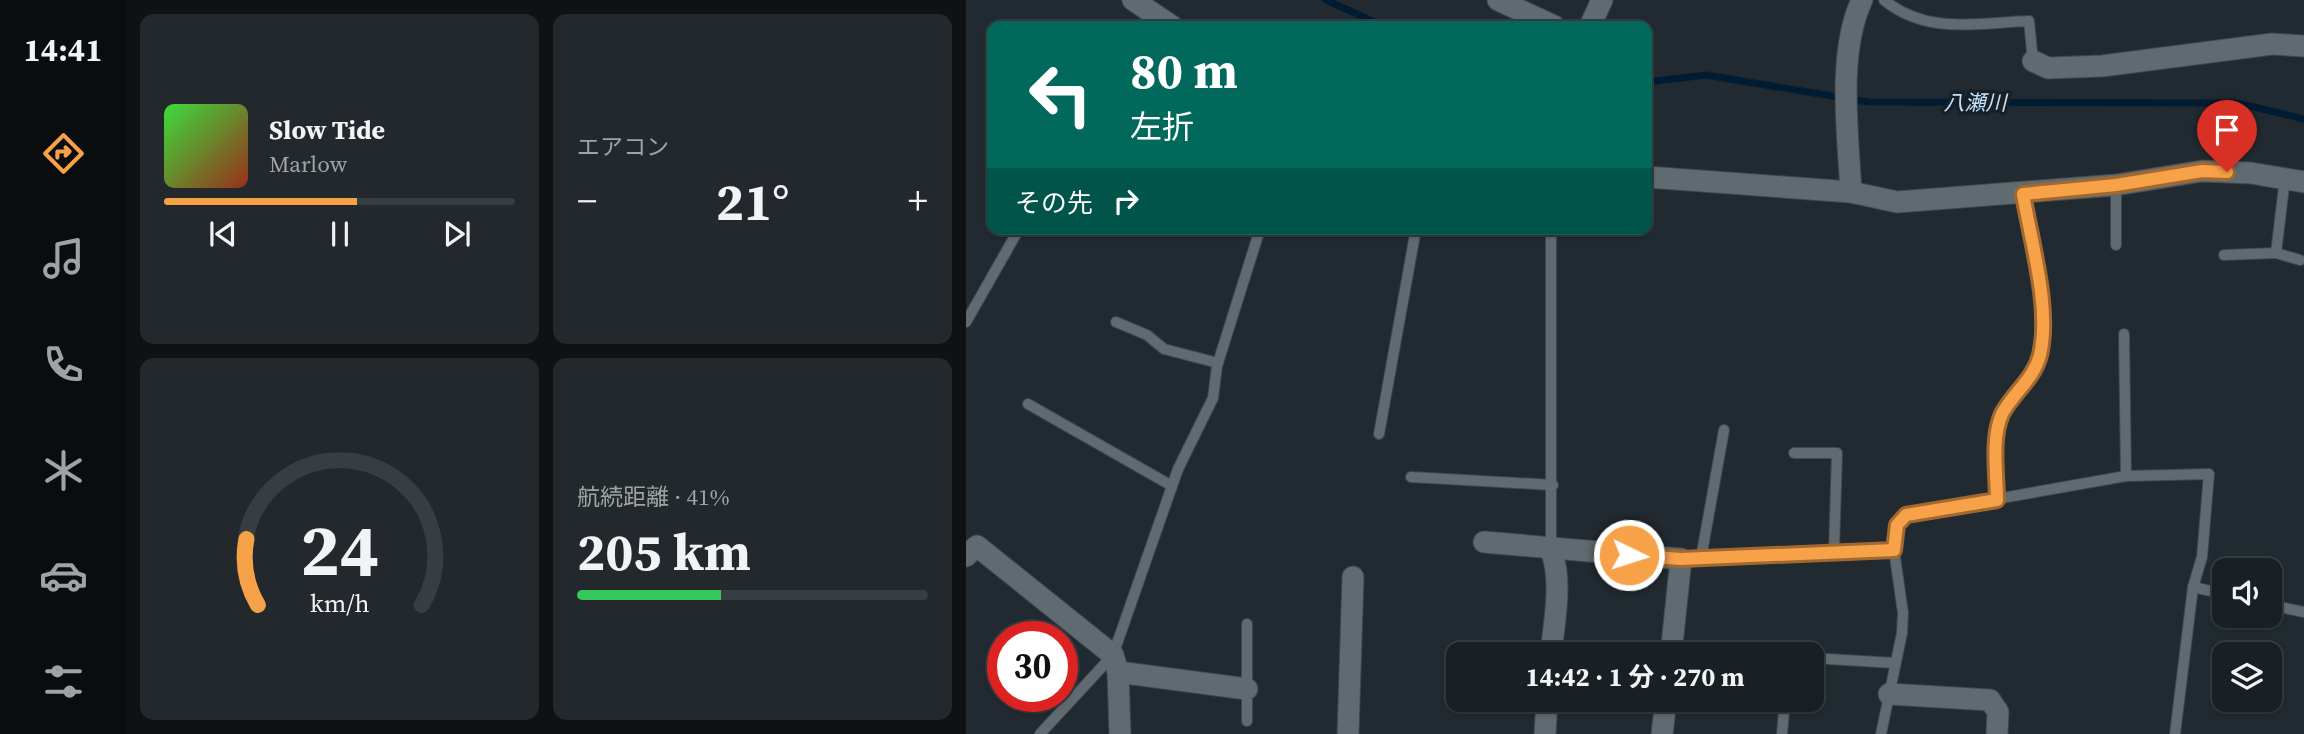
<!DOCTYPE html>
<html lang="ja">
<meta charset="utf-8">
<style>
body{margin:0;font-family:"Source Serif 4","Noto Sans JP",serif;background:#22282c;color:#f1f3f6;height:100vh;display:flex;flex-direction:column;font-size:26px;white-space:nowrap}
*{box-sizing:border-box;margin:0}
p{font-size:23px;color:#9fa3a6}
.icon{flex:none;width:38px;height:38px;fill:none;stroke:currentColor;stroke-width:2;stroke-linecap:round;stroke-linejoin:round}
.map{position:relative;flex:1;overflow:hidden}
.details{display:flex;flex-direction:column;gap:14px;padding:14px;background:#0e1214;width:840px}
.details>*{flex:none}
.guide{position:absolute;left:21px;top:21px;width:665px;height:214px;border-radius:14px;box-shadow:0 2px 5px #0004,0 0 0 2px #373e41;background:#00695c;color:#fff;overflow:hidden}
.fabs{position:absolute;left:1246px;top:558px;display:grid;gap:14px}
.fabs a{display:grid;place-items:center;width:70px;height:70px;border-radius:14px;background:#192024;box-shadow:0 2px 5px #0004,0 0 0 2px #373e41;font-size:35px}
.speed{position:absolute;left:21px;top:621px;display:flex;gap:14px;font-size:35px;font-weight:700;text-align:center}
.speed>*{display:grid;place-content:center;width:91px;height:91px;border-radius:50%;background:#192024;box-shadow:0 2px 5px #0004,0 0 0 2px #373e41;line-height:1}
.speed .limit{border:10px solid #d22;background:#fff;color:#111}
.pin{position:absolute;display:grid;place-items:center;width:60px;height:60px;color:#fff;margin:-72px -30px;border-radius:50% 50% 50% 0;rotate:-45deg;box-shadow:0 0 7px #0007}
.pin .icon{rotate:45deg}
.me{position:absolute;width:77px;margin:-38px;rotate:94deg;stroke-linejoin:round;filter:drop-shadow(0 0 5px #0008)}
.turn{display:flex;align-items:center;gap:24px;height:147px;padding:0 28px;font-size:32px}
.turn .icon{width:91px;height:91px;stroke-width:2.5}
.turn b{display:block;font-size:49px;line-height:60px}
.then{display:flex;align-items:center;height:66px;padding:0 28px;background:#0003;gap:14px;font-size:26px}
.big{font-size:52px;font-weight:700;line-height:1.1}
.details .card{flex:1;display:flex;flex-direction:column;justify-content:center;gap:10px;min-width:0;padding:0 24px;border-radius:14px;background:#22282c}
.details .dial{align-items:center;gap:0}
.dial svg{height:182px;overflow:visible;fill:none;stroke:#373e41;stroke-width:7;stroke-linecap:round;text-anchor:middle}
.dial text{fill:#f1f3f6;stroke:none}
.song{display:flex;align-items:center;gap:21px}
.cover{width:84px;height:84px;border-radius:10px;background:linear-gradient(135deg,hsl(120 70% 55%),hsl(10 70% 35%))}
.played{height:7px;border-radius:4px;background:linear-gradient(90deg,#f7a149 55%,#373e41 55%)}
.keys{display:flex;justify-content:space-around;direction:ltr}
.heat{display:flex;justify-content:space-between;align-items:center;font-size:38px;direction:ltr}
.charge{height:10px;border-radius:5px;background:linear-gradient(90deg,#34c759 41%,#373e41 0)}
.details .tiles{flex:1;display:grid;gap:14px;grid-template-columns:repeat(2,1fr)}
.trip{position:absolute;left:480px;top:642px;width:378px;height:70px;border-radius:14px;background:#192024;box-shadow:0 2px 5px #0004,0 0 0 2px #373e41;font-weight:700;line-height:70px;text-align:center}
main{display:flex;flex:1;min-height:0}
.dock{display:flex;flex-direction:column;width:126px;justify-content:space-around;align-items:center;background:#0a0d0e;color:#9fa3a6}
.dock .icon{width:49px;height:49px}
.dock .on{color:#f7a149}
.dock b{font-size:32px;color:#f1f3f6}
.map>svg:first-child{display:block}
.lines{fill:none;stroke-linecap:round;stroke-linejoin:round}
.stream{stroke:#001c32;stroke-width:7}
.lane-casing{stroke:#41474d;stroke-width:12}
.street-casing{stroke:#41474d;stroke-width:23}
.lane{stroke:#606a71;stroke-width:10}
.street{stroke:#606a71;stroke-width:21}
.route-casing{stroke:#a1692f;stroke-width:18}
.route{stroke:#f7a149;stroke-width:12}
.labels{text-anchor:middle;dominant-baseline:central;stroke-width:7;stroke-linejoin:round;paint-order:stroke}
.water-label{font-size:21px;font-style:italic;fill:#c1e2fd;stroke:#182026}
</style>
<main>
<nav class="dock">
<b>14:41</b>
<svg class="icon on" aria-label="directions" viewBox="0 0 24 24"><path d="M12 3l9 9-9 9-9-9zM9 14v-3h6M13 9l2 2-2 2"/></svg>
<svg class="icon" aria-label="music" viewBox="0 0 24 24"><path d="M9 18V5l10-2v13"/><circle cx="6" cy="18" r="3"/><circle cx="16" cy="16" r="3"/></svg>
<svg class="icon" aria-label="phone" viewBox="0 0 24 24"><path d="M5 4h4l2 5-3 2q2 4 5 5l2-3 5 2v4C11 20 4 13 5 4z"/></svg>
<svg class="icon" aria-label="climate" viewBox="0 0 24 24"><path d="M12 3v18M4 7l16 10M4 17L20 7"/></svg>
<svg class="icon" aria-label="car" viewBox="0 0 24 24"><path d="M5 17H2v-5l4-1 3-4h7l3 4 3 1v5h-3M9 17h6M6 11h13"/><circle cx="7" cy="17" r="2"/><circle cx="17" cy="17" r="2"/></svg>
<svg class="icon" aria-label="filters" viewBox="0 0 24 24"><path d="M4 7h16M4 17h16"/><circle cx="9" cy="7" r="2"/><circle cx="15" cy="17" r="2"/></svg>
</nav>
<section class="details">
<div class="tiles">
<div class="card">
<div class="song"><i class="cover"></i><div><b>Slow Tide</b><p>Marlow</p></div></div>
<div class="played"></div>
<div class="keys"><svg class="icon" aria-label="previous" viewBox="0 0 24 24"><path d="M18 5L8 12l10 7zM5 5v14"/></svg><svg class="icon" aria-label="pause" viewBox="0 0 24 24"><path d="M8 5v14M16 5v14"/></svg><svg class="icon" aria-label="next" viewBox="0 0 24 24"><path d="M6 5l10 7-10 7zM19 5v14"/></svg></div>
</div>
<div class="card"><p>エアコン</p>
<div class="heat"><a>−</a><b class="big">21°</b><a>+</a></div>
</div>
<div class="card dial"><svg viewBox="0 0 100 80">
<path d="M14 69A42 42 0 1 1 86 69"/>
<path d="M14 69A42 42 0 0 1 9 40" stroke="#f7a149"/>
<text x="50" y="56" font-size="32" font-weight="700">24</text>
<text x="50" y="72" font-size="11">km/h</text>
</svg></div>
<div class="card"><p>航続距離 · 41%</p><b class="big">205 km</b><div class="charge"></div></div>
</div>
</section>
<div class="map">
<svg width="1338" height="734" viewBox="0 0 1338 734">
<rect width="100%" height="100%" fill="#212a30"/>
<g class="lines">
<g class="stream">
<polyline points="360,0 417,26"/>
<polyline points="681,82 740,75 902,102 1271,103 1338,119"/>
</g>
<defs>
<g id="lane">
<path d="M 918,0 C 961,35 1010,23 1063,21 L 1067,61"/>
<polyline points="585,229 585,550"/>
<polyline points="1150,245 1150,185"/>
<polyline points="1310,253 1334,260"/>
<polyline points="1258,255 1310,253 1319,178"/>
<polyline points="0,322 53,229"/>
<polyline points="150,322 181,335 198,349 252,363"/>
<polyline points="1158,334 1160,476"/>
<polyline points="62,404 206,486"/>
<polyline points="413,434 450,229"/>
<polyline points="828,453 871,453 868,551"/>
<polyline points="445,477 587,485"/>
<path d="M 1031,500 C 1031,474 1025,438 1036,414 C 1047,393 1068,379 1074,355 C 1086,305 1066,244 1057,194"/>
<polyline points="735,558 758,430"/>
<polyline points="715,559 928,550 931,525 940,515 1160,476 1243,474 1236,557 1227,587"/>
<polyline points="1304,605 1338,612"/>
<polyline points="845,658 929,663"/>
<polyline points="281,721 281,624"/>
<polyline points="74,734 147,655 212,469 247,398 251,366 294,229"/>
<polyline points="816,734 819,700"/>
<polyline points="915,734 936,633 937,613 928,550"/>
<polyline points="1209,734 1227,587 1258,594"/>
</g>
<g id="street">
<polyline points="167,0 206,26"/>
<polyline points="532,0 588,26"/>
<polyline points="624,26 636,0"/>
<polyline points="1067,61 1082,68 1136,66 1306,44 1338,46"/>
<polyline points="681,177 885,192 931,202 1150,185 1236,171 1285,173 1338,182"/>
<path d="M 885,192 C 882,135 871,52 896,0"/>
<polyline points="518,542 715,559 705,654"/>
<polyline points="0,556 11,546 147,655 152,672 154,734"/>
<path d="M 585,654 C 588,621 597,582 585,550"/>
<polyline points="152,672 281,689"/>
<polyline points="923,694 1024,700 1032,712 1031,734"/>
<polyline points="382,734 387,577"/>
<polyline points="579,734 581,700"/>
<polyline points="696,734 700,700"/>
</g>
</defs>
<use href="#lane" class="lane-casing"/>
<use href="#street" class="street-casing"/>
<use href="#lane" class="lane"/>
<use href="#street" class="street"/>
</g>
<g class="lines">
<defs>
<path id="route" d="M 663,555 L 715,559 L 928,550 L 931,525 L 940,515 L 1031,500 C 1031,475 1025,438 1036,414 C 1047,393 1068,379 1074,355 C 1085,308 1065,242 1057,194 L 1150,185 L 1236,171 L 1261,172"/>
</defs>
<use href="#route" class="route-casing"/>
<use href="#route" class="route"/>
</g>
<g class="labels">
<g class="water-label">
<text x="1009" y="102">八瀬川</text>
</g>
</g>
</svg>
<div class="fabs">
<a><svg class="icon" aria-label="sound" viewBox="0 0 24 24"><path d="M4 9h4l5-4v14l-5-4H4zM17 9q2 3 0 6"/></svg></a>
<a><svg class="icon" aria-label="layers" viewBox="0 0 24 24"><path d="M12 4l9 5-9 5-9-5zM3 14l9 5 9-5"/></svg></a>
</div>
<div class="speed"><div class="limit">30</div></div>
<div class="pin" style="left:1261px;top:172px;background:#d93025"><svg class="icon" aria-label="arrive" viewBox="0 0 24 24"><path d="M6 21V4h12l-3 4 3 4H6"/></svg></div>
<svg class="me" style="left:663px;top:555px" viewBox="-20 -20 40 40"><circle r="17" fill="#f7a149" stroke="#fff" stroke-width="3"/><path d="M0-11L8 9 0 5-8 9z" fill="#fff"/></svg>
<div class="trip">14:42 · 1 分 · 270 m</div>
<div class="guide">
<div class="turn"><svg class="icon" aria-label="left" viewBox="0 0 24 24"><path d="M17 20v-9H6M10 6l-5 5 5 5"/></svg><div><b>80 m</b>左折</div></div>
<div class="then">その先<svg class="icon" aria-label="right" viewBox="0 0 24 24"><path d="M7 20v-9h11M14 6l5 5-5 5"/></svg></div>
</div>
</div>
</main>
